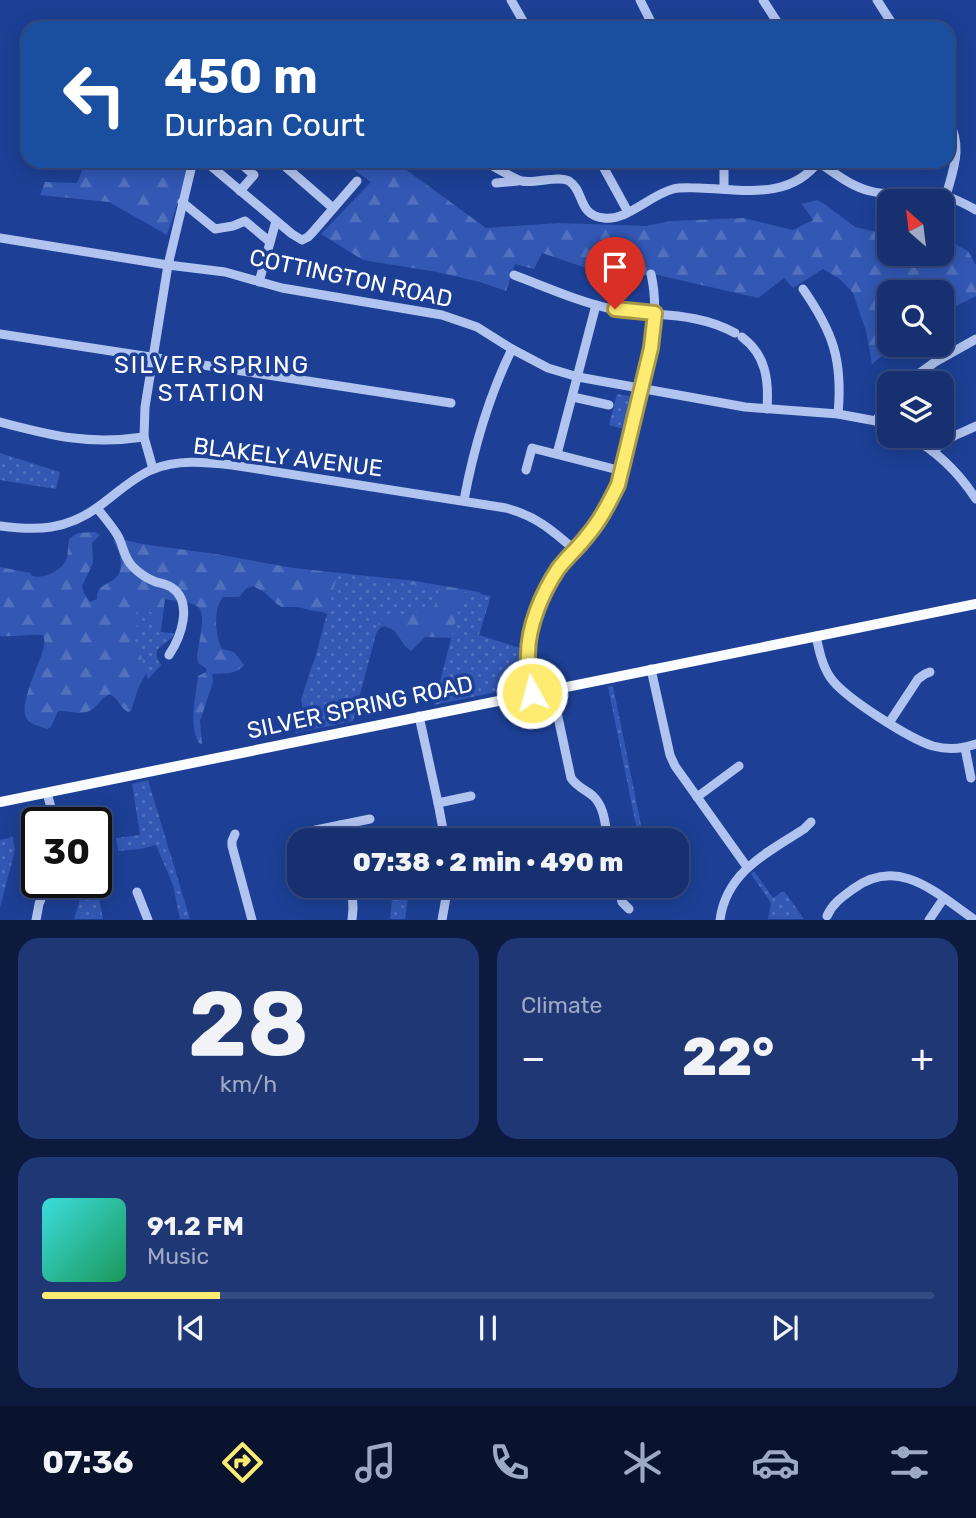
<!DOCTYPE html>
<meta charset="utf-8">
<style>
body{margin:0;font-family:Rubik,sans-serif;background:#1f3875;color:#f1f3f6;height:100vh;display:flex;flex-direction:column;font-size:26px;white-space:nowrap}
*{box-sizing:border-box;margin:0}
p{font-size:23px;color:#9ea9c3}
.icon{flex:none;width:38px;height:38px;fill:none;stroke:currentColor;stroke-width:2;stroke-linecap:round;stroke-linejoin:round}
.map{position:relative;height:920px;overflow:hidden}
.details{display:flex;flex-direction:column;gap:18px;padding:18px;background:#0c1a3e;flex:1}
.details>*{flex:none}
.top-card{position:absolute;left:21px;top:21px;width:934px;height:147px;border-radius:21px;box-shadow:0 4px 18px #0003,0 0 0 2px #354b83;background:#1a4fa0;color:#fff;overflow:hidden}
.needle{width:46px;rotate:332deg}
.tools{position:absolute;left:877px;top:189px;display:grid;gap:14px}
.tools a{display:grid;place-items:center;width:77px;height:77px;border-radius:14px;background:#163070;box-shadow:0 4px 18px #0003,0 0 0 2px #354b83;font-size:35px}
.speed{position:absolute;left:21px;top:807px;display:flex;gap:14px;font-size:35px;font-weight:700;text-align:center}
.speed>*{display:grid;place-content:center;width:91px;height:91px;border-radius:50%;background:#163070;box-shadow:0 4px 18px #0003,0 0 0 2px #354b83;line-height:1}
.speed .limit{border:4px solid #111;border-radius:10px;background:#fff;color:#111}
.pin{position:absolute;display:grid;place-items:center;width:60px;height:60px;color:#fff;margin:-72px -30px;border-radius:50% 50% 50% 0;rotate:-45deg;box-shadow:0 0 7px #0007}
.pin .icon{rotate:45deg}
.me{position:absolute;width:77px;margin:-38px;rotate:353deg;stroke-linejoin:round;filter:drop-shadow(0 0 5px #0008)}
.turn{display:flex;align-items:center;gap:24px;height:147px;padding:0 28px;font-size:32px}
.turn .icon{width:91px;height:91px;stroke-width:2.5}
.turn b{display:block;font-size:49px;line-height:60px}
.big{font-size:52px;font-weight:800;line-height:1.1}
.details .card{flex:1;display:flex;flex-direction:column;justify-content:center;gap:10px;min-width:0;padding:0 24px;border-radius:21px;background:#1f3875}
.details .dial{align-items:center;gap:0}
.dial b{font-size:91px;line-height:1}
.song{display:flex;align-items:center;gap:21px}
.cover{width:84px;height:84px;border-radius:10px;background:linear-gradient(135deg,hsl(180 70% 55%),hsl(150 70% 35%))}
.played{height:7px;border-radius:4px;background:linear-gradient(90deg,#feeb71 20%,#354b83 20%)}
.keys{display:flex;justify-content:space-around;direction:ltr}
.heat{display:flex;justify-content:space-between;align-items:center;font-size:38px;direction:ltr}
.details .tiles{flex:1;display:grid;gap:18px;grid-template-columns:1fr 1fr}
.card:last-child{grid-column:span 2}
.trip{position:absolute;left:287px;top:828px;width:402px;height:70px;border-radius:21px;background:#163070;box-shadow:0 4px 18px #0003,0 0 0 2px #354b83;font-weight:800;line-height:70px;text-align:center}
.dock{display:flex;height:112px;justify-content:space-around;align-items:center;background:#09132d;color:#9ea9c3}
.dock .icon{width:49px;height:49px}
.dock .current{color:#feeb71}
.dock b{font-size:32px;color:#f1f3f6}
.map>svg:first-child{display:block}
.forest{fill:url(#forest-firs)}
.park{fill:url(#park-dots)}
.lines{fill:none;stroke-linecap:round;stroke-linejoin:round}
.minor{stroke:#b1c4ef;stroke-width:9}
.major{stroke:#fafbff;stroke-width:10}
.route-casing{stroke:#a59949;stroke-width:18}
.route{stroke:#feeb71;stroke-width:12}
.labels{text-anchor:middle;dominant-baseline:central;stroke-width:7;stroke-linejoin:round;paint-order:stroke}
.street-label{font-size:23px;fill:#fff;stroke:#1d4096}
.neighbourhood-label{font-size:24px;letter-spacing:2px;fill:#fff;stroke:#1d4096}
</style>
<div class="map">
<svg width="976" height="920" viewBox="0 0 976 920">
<defs>
<pattern id="forest-firs" width="22" height="20" patternUnits="userSpaceOnUse" patternTransform="scale(1.75)"><rect width="22" height="20" fill="#3258b4"/><path d="M5 1l3.5 6h-7zM16 11l3.5 6h-7z" fill="#5171bf"/></pattern>
<pattern id="park-dots" width="8" height="8" patternUnits="userSpaceOnUse" patternTransform="scale(1.75)"><rect width="8" height="8" fill="#3258b4"/><path d="M2 2h.1M6 6h.1" fill="none" stroke="#5171bf" stroke-width="1.8" stroke-linecap="round"/></pattern>
</defs>
<rect width="100%" height="100%" fill="#1d4096"/>
<g class="forest">
<polygon points="86,161 190,161 174,214 167,235 109,202 40,195 45,182 77,183"/>
<polygon points="342,161 394,161 486,228 559,223 646,226 671,221 744,218 793,230 813,220 802,204 817,200 826,205 855,227 889,235 889,254 942,254 942,237 968,251 976,265 976,296 942,313 942,292 889,292 889,345 895,345 872,364 866,331 853,293 841,280 823,269 793,288 784,278 758,298 658,275 607,275 542,253 534,269 515,264 506,291 480,282 437,272 363,260 321,234 371,182"/>
<path d="M 95,532 L 100,535 L 92,543 L 93,563 L 82,586 L 84,593 L 90,602 L 97,599 C 96,577 126,589 120,557 C 119,552 116,545 113,540 L 115,538 L 142,544 L 216,554 L 293,568 L 415,581 L 479,592 L 483,595 L 477,607 L 457,638 L 425,637 L 411,651 L 405,646 L 394,630 L 384,626 L 380,628 L 307,721 L 301,700 L 312,665 L 330,628 L 328,615 L 323,612 L 313,611 L 298,607 L 282,607 L 277,604 L 264,592 L 253,586 L 246,589 L 239,597 L 223,597 C 213,609 215,636 222,649 L 234,652 L 244,665 C 236,675 224,673 212,674 L 213,682 L 200,721 L 202,744 L 199,743 C 188,724 196,696 198,676 L 206,672 L 207,669 L 198,663 L 197,656 C 198,645 207,614 198,607 C 190,601 175,601 165,599 L 161,631 L 152,663 L 139,686 L 131,711 L 128,712 C 119,707 120,700 110,694 C 103,697 102,700 97,705 C 84,719 73,710 58,711 L 51,727 L 47,729 C 40,726 31,725 27,719 C 17,706 41,662 44,646 C 45,642 44,639 43,635 C 29,634 15,637 0,636 L 0,567 L 30,573 L 32,576 C 45,579 63,571 67,557 C 68,552 68,545 69,539 L 78,533 Z"/>
</g>
<g class="park">
<polygon points="617,394 630,396 631,397 624,429 609,425"/>
<polygon points="0,453 60,472 56,489 0,480"/>
<polygon points="338,573 439,589 434,608 380,619 353,721 295,733"/>
<polygon points="463,592 491,596 479,635 520,648 523,683 521,687 434,705"/>
<path d="M 139,606 L 154,614 L 151,630 L 175,634 C 167,646 148,646 161,665 L 148,679 L 138,645 L 133,640 L 138,629 L 134,620 Z"/>
<polygon points="613,686 644,840 639,840 608,687"/>
<polygon points="148,780 190,919 180,919 173,885 156,845 140,849 118,851 116,838 140,835 132,784"/>
<polygon points="13,837 15,850 0,907 0,840"/>
<polygon points="754,871 773,898 784,891 804,919 768,919 771,903 751,874"/>
<polygon points="85,882 96,882 103,919 74,919"/>
<polygon points="390,886 410,886 405,919 390,919 392,899"/>
</g>
<g class="lines">
<g class="minor">
<polyline points="511,0 527,28"/>
<polyline points="640,0 654,28"/>
<polyline points="763,0 781,28"/>
<polyline points="877,0 895,28"/>
<polyline points="205,161 292,234 302,240 308,237 312,233 357,181"/>
<polyline points="238,161 254,175 240,191"/>
<polyline points="279,161 333,208"/>
<path d="M 484,161 C 491,165 516,180 522,181 C 535,184 558,175 569,181 C 585,191 577,215 604,218 C 627,221 650,195 673,189 C 681,187 690,188 699,188 C 742,189 789,201 819,161"/>
<polyline points="600,161 628,212"/>
<polyline points="724,161 724,189"/>
<path d="M 818,162 C 835,173 850,186 870,191 C 888,196 907,193 925,193 C 944,193 960,201 976,210"/>
<polyline points="496,183 518,181"/>
<path d="M 946,196 C 954,167 963,147 948,119"/>
<polyline points="182,202 215,229 233,226 245,221 270,242"/>
<polyline points="0,238 168,265 225,272 282,288 442,315 477,327 512,349 548,368 578,377 745,407 838,414 876,421 889,426"/>
<path d="M 514,275 C 546,287 579,302 612,309 C 655,317 695,311 735,333"/>
<polyline points="259,282 276,221"/>
<path d="M 803,289 C 833,332 843,360 838,414"/>
<polyline points="0,334 451,403"/>
<path d="M 742,337 C 766,355 769,380 767,409"/>
<polyline points="906,383 935,362 976,339"/>
<polyline points="573,397 609,405"/>
<polyline points="876,421 889,399"/>
<path d="M 0,422 C 53,436 88,445 144,437"/>
<path d="M 909,436 C 937,451 959,473 976,499"/>
<polyline points="932,451 954,436 976,426"/>
<polyline points="557,454 596,305"/>
<polyline points="153,469 144,437 145,407 168,265 193,161"/>
<polyline points="526,470 532,448 622,471"/>
<path d="M 464,500 C 474,447 488,398 512,349"/>
<path d="M 97,508 C 104,517 114,528 119,538 C 124,549 124,558 133,567 C 139,573 148,579 156,582 C 161,583 166,584 171,587 C 194,602 181,637 169,655"/>
<path d="M 0,526 C 38,531 66,530 98,507 C 116,494 131,479 151,470 C 177,459 205,462 232,465 L 506,508 C 536,516 552,530 575,550"/>
<path d="M 816,636 C 819,650 822,665 830,677 C 843,697 910,739 933,746 C 948,750 962,749 976,744"/>
<polyline points="651,669 670,755 675,766 747,867"/>
<path d="M 552,689 L 571,778 C 577,787 586,790 593,796 C 605,807 605,826 608,840"/>
<path d="M 532,693 C 530,681 528,669 528,656 C 528,627 543,589 560,567 C 577,545 597,528 609,503 C 623,476 628,446 635,416 C 646,370 662,322 651,274"/>
<polyline points="419,716 438,803 445,840"/>
<polyline points="889,723 918,679 925,674 930,672"/>
<polyline points="965,748 971,778"/>
<polyline points="47,793 55,822"/>
<polyline points="697,797 739,766"/>
<polyline points="438,803 471,796"/>
<polyline points="340,825 343,840"/>
<polyline points="306,832 370,819"/>
<polyline points="235,834 232,841 232,846 252,920"/>
<polyline points="618,886 622,902 629,909"/>
<polyline points="137,892 148,920"/>
<path d="M 827,916 C 833,903 842,897 853,889 C 899,855 937,894 975,920"/>
<polyline points="36,920 39,904 48,882"/>
<polyline points="352,920 353,909 352,886"/>
<polyline points="442,920 448,886"/>
<path d="M 720,920 C 726,872 768,852 804,829 L 811,822"/>
<polyline points="929,920 944,898"/>
</g>
<polyline class="major" points="0,802 976,604"/>
</g>
<g class="lines">
<defs>
<path id="route" d="M 532,693 C 530,681 527,668 528,655 C 528,626 542,593 558,569 C 567,557 578,548 587,536 C 600,521 609,503 618,485 L 651,348 L 655,313 L 615,309"/>
</defs>
<use href="#route" class="route-casing"/>
<use href="#route" class="route"/>
</g>
<g class="labels">
<g class="street-label">
<text transform="translate(351 278) rotate(12)">COTTINGTON ROAD</text>
<text transform="translate(288 457) rotate(7)">BLAKELY AVENUE</text>
<text transform="translate(360 707) rotate(-12)">SILVER SPRING ROAD</text>
</g>
<g class="neighbourhood-label">
<text x="212" y="365">SILVER SPRING<tspan x="212" dy="28">STATION</tspan></text>
</g>
</g>
</svg>
<div class="tools">
<a><svg class="needle" viewBox="-14 -14 28 28"><path d="M0-13l5 13h-10z" fill="#e53935"/><path d="M0 13l5-13h-10z" fill="#9ea9c3"/></svg></a>
<a><svg class="icon" aria-label="search" viewBox="0 0 24 24"><circle cx="10" cy="10" r="6"/><path d="M15 15l6 6"/></svg></a>
<a><svg class="icon" aria-label="layers" viewBox="0 0 24 24"><path d="M12 4l9 5-9 5-9-5zM3 14l9 5 9-5"/></svg></a>
</div>
<div class="speed"><div class="limit">30</div></div>
<div class="pin" style="left:615px;top:309px;background:#d93025"><svg class="icon" aria-label="arrive" viewBox="0 0 24 24"><path d="M6 21V4h12l-3 4 3 4H6"/></svg></div>
<svg class="me" style="left:532px;top:693px" viewBox="-20 -20 40 40"><circle r="17" fill="#feeb71" stroke="#fff" stroke-width="3"/><path d="M0-11L8 9 0 5-8 9z" fill="#fff"/></svg>
<div class="trip">07:38 · 2 min · 490 m</div>
<div class="top-card">
<div class="turn"><svg class="icon" aria-label="left" viewBox="0 0 24 24"><path d="M17 20v-9H6M10 6l-5 5 5 5"/></svg><div><b>450 m</b>Durban Court</div></div>
</div>
</div>
<section class="details">
<div class="tiles">
<div class="card dial"><b>28</b><p>km/h</p></div>
<div class="card"><p>Climate</p>
<div class="heat"><a>−</a><b class="big">22°</b><a>+</a></div>
</div>
<div class="card">
<div class="song"><i class="cover"></i><div><b>91.2 FM</b><p>Music</p></div></div>
<div class="played"></div>
<div class="keys"><svg class="icon" aria-label="previous" viewBox="0 0 24 24"><path d="M18 5L8 12l10 7zM5 5v14"/></svg><svg class="icon" aria-label="pause" viewBox="0 0 24 24"><path d="M8 5v14M16 5v14"/></svg><svg class="icon" aria-label="next" viewBox="0 0 24 24"><path d="M6 5l10 7-10 7zM19 5v14"/></svg></div>
</div>
</div>
</section>
<nav class="dock">
<b>07:36</b>
<svg class="icon current" aria-label="directions" viewBox="0 0 24 24"><path d="M12 3l9 9-9 9-9-9zM9 14v-3h6M13 9l2 2-2 2"/></svg>
<svg class="icon" aria-label="music" viewBox="0 0 24 24"><path d="M9 18V5l10-2v13"/><circle cx="6" cy="18" r="3"/><circle cx="16" cy="16" r="3"/></svg>
<svg class="icon" aria-label="phone" viewBox="0 0 24 24"><path d="M5 4h4l2 5-3 2q2 4 5 5l2-3 5 2v4C11 20 4 13 5 4z"/></svg>
<svg class="icon" aria-label="climate" viewBox="0 0 24 24"><path d="M12 3v18M4 7l16 10M4 17L20 7"/></svg>
<svg class="icon" aria-label="car" viewBox="0 0 24 24"><path d="M5 17H2v-5l4-1 3-4h7l3 4 3 1v5h-3M9 17h6M6 11h13"/><circle cx="7" cy="17" r="2"/><circle cx="17" cy="17" r="2"/></svg>
<svg class="icon" aria-label="filters" viewBox="0 0 24 24"><path d="M4 7h16M4 17h16"/><circle cx="9" cy="7" r="2"/><circle cx="15" cy="17" r="2"/></svg>
</nav>
